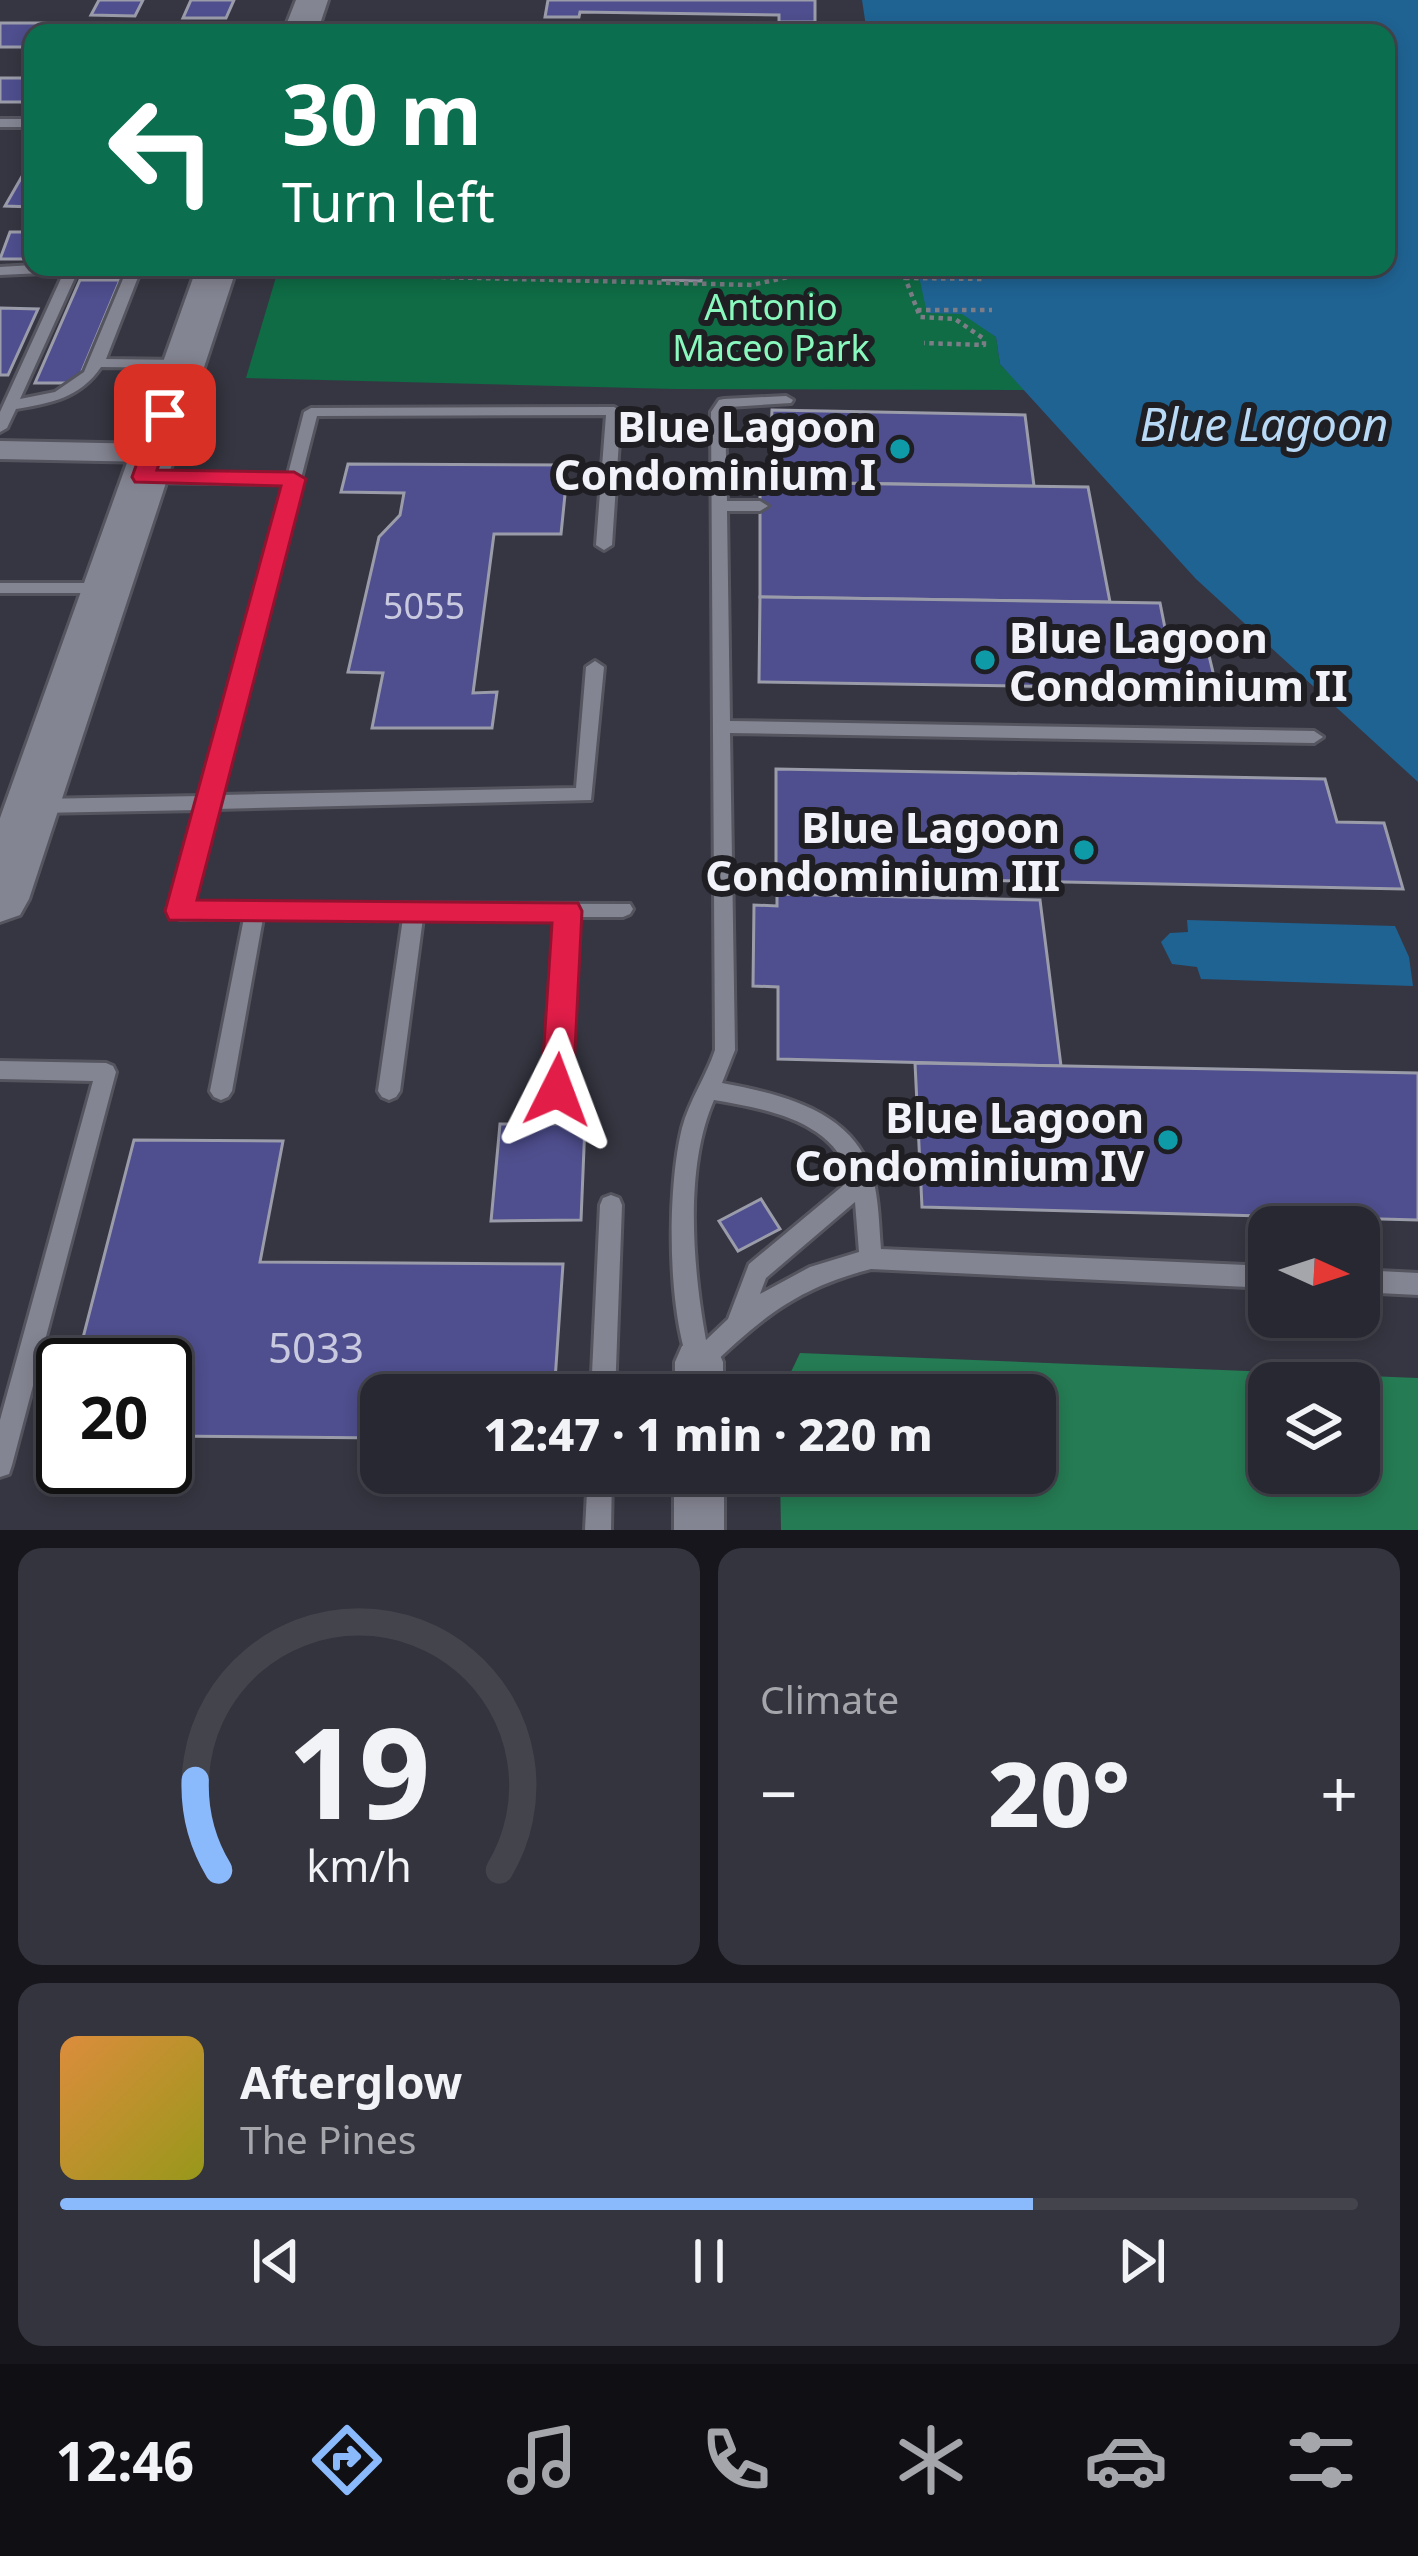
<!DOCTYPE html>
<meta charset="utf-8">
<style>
body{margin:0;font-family:"Noto Sans",sans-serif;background:#34343e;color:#f1f3f6;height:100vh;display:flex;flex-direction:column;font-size:45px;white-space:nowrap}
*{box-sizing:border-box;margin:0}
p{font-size:39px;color:#a5a6ac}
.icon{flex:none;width:66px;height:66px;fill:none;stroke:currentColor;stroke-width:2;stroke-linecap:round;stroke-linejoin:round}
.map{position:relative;height:1530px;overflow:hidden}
.sheet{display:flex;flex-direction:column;gap:18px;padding:18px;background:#16161c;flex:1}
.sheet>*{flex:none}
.top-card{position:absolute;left:24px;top:24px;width:1371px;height:252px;border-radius:24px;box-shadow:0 6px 18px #0003,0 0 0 3px #44444d;background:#0b6e4f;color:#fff;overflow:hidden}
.needle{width:78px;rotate:93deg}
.tools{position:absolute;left:1248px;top:1206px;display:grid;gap:24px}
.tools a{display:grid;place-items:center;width:132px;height:132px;border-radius:24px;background:#282832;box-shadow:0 6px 18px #0003,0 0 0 3px #44444d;font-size:60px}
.speed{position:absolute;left:36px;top:1338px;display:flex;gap:24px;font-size:60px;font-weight:700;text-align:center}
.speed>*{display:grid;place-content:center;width:156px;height:156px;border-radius:50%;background:#282832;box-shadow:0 6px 18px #0003,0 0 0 3px #44444d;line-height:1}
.speed .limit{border:6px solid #111;border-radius:18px;background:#fff;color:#111}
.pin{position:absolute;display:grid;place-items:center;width:102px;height:102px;color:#fff;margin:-51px;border-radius:24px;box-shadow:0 6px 18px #0006}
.me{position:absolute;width:132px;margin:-66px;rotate:3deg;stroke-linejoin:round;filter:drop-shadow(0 0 9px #0008)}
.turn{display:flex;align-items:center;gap:42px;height:252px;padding:0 60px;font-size:54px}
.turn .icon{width:156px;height:156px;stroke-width:2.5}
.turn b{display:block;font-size:84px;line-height:102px}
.big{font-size:90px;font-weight:800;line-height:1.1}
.sheet .widget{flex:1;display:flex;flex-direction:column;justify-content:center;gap:18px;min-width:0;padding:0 42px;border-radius:24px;background:#34343e}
.sheet .dial{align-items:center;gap:0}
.dial svg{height:312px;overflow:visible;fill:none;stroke:#44444d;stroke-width:7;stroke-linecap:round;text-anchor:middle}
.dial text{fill:#f1f3f6;stroke:none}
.song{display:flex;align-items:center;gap:36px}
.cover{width:144px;height:144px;border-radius:18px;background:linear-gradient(135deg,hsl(30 70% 55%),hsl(60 70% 35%))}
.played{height:12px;border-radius:6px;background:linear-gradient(90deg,#8bbafc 75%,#44444d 75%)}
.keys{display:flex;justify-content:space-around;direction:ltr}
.heat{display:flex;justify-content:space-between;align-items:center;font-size:66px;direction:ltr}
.sheet .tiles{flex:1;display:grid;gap:18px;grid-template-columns:1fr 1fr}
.widget:last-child{grid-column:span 2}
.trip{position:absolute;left:360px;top:1374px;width:696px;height:120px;border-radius:24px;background:#282832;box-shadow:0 6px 18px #0003,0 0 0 3px #44444d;font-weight:800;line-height:120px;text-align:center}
.tabs{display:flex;height:192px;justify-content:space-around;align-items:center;background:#101014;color:#a5a6ac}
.tabs .icon{width:84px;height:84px}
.tabs .selected{color:#8bbafc}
.tabs b{font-size:54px;color:#f1f3f6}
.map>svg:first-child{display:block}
.green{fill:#0f6c45}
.forest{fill:#257b53;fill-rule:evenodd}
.water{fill:#1f6393}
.building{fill:#4f4e8e;stroke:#9b9caa;stroke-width:3}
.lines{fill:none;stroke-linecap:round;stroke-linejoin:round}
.service-casing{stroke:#54555f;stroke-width:6}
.minor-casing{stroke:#54555f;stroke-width:6}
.secondary-casing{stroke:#54555f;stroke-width:6}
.path{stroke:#7d7d87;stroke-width:4.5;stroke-dasharray:4.5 4.5;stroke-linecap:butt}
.service{fill:#848592;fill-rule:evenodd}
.minor{fill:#848592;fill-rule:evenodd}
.secondary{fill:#848592;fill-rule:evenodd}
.route{fill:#e11d48;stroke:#92132f;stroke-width:3}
.culture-dot{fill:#0f9aa8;stroke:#1e1e23;stroke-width:4.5}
.labels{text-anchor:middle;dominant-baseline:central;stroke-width:12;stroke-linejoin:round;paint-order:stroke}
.far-park-label{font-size:36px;fill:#89f9be;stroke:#1e1e23}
.number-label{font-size:36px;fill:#c9c9df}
.poi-label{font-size:42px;font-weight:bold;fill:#f2f2fa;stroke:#1e1e23;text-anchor:end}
.near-number-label{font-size:42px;fill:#c9c9df}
.water-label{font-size:45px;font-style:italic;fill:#b9daf6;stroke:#1e1e23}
</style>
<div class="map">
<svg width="1418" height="1530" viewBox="0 0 1418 1530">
<rect width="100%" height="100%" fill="#363642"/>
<polygon class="green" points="279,267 917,267 918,275 996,337 1000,364 1025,390 674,389 246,378"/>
<path class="forest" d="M 800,1353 L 1418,1378 L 1418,1530 L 781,1530 L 780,1473 L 1035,1473 L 1035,1395 L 780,1395 ZM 1269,1383 L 1359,1383 L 1359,1473 L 1269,1473 Z"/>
<g class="water">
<polygon points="862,0 1418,0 1418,782 1196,579 1000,364 996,337 962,314 927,313 917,267 1386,267 1386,33 867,33"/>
<polygon points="1187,920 1395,926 1409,957 1413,986 1201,979 1197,967 1172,964 1161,942 1170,933 1188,932"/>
</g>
<g class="building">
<polygon points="99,0 143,0 135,16 91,15"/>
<polygon points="191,0 234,0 226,18 183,18"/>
<polygon points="548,0 815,0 815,22 779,22 779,15 580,12 579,17 545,17"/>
<polygon points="0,23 70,23 64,33 33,33 33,47 0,47"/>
<rect x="0" y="78" width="33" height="24"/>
<polygon points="32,159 33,207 5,206"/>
<polygon points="10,232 33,232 33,259 0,259"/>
<polygon points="665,267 703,267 701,281 663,280"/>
<polygon points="80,280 120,280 77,383 35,383"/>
<polygon points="0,308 38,309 8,375 0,375"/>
<polygon points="772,410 1025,415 1034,486 769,482"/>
<polygon points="348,464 568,465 561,534 494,534 473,693 497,692 492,728 372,728 383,673 348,672 379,537 400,515 404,493 341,492"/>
<polygon points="760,482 1088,487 1110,602 760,597"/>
<polygon points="760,597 1160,603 1167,638 1205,639 1217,689 759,682"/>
<polygon points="776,769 1325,779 1337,822 1384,823 1403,889 776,876"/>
<polygon points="777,894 1040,900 1061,1066 778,1059 778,987 753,986 754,905 777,906"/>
<polygon points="915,1063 1418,1073 1418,1220 922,1207"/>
<polygon points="500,1124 585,1124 581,1220 491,1221"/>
<polygon points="134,1140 283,1141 260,1262 563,1264 554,1395 381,1395 381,1438 165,1436 165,1365 77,1361"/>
<polygon points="761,1199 780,1229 738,1251 719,1221"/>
</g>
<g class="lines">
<defs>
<g id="service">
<rect x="0" y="119" width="33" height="8"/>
<path d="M 33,265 L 87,267 L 78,271 L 20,399 L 55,392 L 84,372 L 128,267 L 142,267 L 106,359 L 183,360 L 190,364 L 183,368 L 101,367 C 80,398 51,403 16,409 L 7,428 L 0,432 L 0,412 L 64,272 L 0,275 L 0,267 Z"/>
<path d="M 786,396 L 793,400 L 791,403 L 729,407 L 725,412 L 727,501 L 760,501 L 768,506 L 760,511 L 727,511 L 730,721 L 1314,731 L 1323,737 L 1314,743 L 730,733 L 735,1050 L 722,1083 C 780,1094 853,1110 872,1175 C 879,1199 879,1225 881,1249 L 1269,1266 L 1269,1288 L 871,1269 C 797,1288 761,1318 707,1370 L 699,1373 L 691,1370 C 667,1312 667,1189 682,1128 C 689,1101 706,1077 715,1050 L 711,412 L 719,400 L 724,399 ZM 714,1100 C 766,1109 834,1120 851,1179 L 749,1264 L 728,1319 L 706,1340 C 693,1268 684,1168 714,1100 ZM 855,1202 L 859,1252 L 810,1267 L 760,1294 L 766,1278 Z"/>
<polygon points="614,407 621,411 612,545 604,550 596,545 606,415 317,416 220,795 576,788 586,667 595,661 604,667 591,800 216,809 192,903 630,904 633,909 630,914 623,917 577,917 568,1090 564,1096 557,1099 550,1096 546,1090 558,917 423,918 400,1091 396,1097 389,1100 382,1097 378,1091 403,918 263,918 232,1091 228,1097 221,1100 214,1097 210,1091 244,918 180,919 173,916 170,911 198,810 37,813 31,811 28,806 31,801 37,799 201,796 285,484 148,482 140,477 148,472 288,474 304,412 311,408"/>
<polygon points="0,583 103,583 111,588 103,593 0,593"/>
<polygon points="0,1061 106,1063 113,1066 116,1072 12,1465 9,1474 0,1477 0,1420 93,1081 0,1079"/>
<polygon points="611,1195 619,1198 622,1205 615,1395 591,1395 600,1205 603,1198"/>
<polygon points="1359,1270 1418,1273 1418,1295 1359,1292"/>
<polygon points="588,1473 612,1473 611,1530 585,1530"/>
</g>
<g id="minor">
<polygon points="0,441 152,444 167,453 152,462 0,459"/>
<polygon points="699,1339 716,1346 723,1362 723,1395 675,1395 675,1362 682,1346"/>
<rect x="674" y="1473" width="50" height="57"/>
</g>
<g id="secondary">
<polygon points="296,0 328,0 317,33 283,33"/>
<polygon points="197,267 237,267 29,899 20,915 0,922 0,818"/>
</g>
</defs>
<use href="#service" class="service-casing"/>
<use href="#minor" class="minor-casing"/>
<use href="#secondary" class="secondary-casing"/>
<g class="path">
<polyline points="325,267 360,275 752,285 828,268 870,267"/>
<polyline points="901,267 920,317 955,319 984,339 984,345 924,343"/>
<polyline points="905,278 985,279"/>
<polyline points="917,310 992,310"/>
</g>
<use href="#service" class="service"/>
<use href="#minor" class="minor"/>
<use href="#secondary" class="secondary"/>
</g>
<polygon class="route" points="165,408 176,415 157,470 294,472 306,479 197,900 578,903 582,911 573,1090 568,1099 557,1103 546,1099 541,1090 552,923 169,920 165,911 281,486 135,482 132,477 154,415"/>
<g class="culture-dot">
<circle cx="900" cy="449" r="12"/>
<circle cx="985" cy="660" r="12"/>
<circle cx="1084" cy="850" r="12"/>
<circle cx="1168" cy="1140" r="12"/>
</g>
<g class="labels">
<g class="far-park-label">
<text x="771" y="306">Antonio<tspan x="771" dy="41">Maceo Park</tspan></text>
</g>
<g class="number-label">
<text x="424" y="605">5055</text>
</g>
<g class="poi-label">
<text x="876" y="425">Blue Lagoon<tspan x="876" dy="48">Condominium I</tspan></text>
<text x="1009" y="636" text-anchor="start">Blue Lagoon<tspan x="1009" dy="48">Condominium II</tspan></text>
<text x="1060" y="826">Blue Lagoon<tspan x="1060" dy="48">Condominium III</tspan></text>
<text x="1144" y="1116">Blue Lagoon<tspan x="1144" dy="48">Condominium IV</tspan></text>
</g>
<g class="near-number-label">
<text x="316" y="1346">5033</text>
</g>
<g class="water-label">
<text x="1264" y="423">Blue Lagoon</text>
</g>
</g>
</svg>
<div class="tools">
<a><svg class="needle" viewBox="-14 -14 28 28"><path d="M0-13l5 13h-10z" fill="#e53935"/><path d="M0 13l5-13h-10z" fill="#a5a6ac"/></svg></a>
<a><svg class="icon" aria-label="layers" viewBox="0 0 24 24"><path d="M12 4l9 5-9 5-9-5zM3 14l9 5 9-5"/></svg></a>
</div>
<div class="speed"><div class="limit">20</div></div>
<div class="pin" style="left:165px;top:415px;background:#d93025"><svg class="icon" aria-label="arrive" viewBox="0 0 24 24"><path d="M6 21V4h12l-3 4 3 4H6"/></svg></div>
<svg class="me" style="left:557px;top:1090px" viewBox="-20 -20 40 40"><path d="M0-17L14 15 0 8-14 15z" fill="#e11d48" stroke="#fff" stroke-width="4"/></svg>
<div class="trip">12:47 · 1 min · 220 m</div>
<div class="top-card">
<div class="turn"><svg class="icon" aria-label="left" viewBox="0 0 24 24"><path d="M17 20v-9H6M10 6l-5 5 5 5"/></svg><div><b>30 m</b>Turn left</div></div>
</div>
</div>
<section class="sheet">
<div class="tiles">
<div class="widget dial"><svg viewBox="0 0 100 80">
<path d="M14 69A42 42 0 1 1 86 69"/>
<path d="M14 69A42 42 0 0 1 8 46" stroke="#8bbafc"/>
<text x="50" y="56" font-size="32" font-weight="700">19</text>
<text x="50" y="72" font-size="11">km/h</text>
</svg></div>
<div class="widget"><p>Climate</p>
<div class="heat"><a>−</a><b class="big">20°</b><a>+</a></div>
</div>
<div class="widget">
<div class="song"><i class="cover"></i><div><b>Afterglow</b><p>The Pines</p></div></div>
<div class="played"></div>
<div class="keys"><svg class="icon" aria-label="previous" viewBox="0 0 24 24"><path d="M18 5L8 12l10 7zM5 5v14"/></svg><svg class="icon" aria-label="pause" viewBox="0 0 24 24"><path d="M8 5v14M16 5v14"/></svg><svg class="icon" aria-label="next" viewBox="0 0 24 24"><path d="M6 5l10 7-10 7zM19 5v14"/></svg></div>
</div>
</div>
</section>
<nav class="tabs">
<b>12:46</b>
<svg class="icon selected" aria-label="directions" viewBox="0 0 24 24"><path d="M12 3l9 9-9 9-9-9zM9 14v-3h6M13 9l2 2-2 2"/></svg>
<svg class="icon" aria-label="music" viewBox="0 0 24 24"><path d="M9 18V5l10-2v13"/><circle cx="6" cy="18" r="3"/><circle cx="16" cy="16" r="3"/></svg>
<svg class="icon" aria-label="phone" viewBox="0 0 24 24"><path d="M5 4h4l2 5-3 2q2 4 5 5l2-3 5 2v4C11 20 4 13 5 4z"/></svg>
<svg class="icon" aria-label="climate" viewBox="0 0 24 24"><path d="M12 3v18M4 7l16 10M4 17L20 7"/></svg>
<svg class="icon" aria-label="car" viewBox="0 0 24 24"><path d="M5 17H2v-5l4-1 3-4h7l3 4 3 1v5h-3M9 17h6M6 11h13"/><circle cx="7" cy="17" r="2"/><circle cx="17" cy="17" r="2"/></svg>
<svg class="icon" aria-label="filters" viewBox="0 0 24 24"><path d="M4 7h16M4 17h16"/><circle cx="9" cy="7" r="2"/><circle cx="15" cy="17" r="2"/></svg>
</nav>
